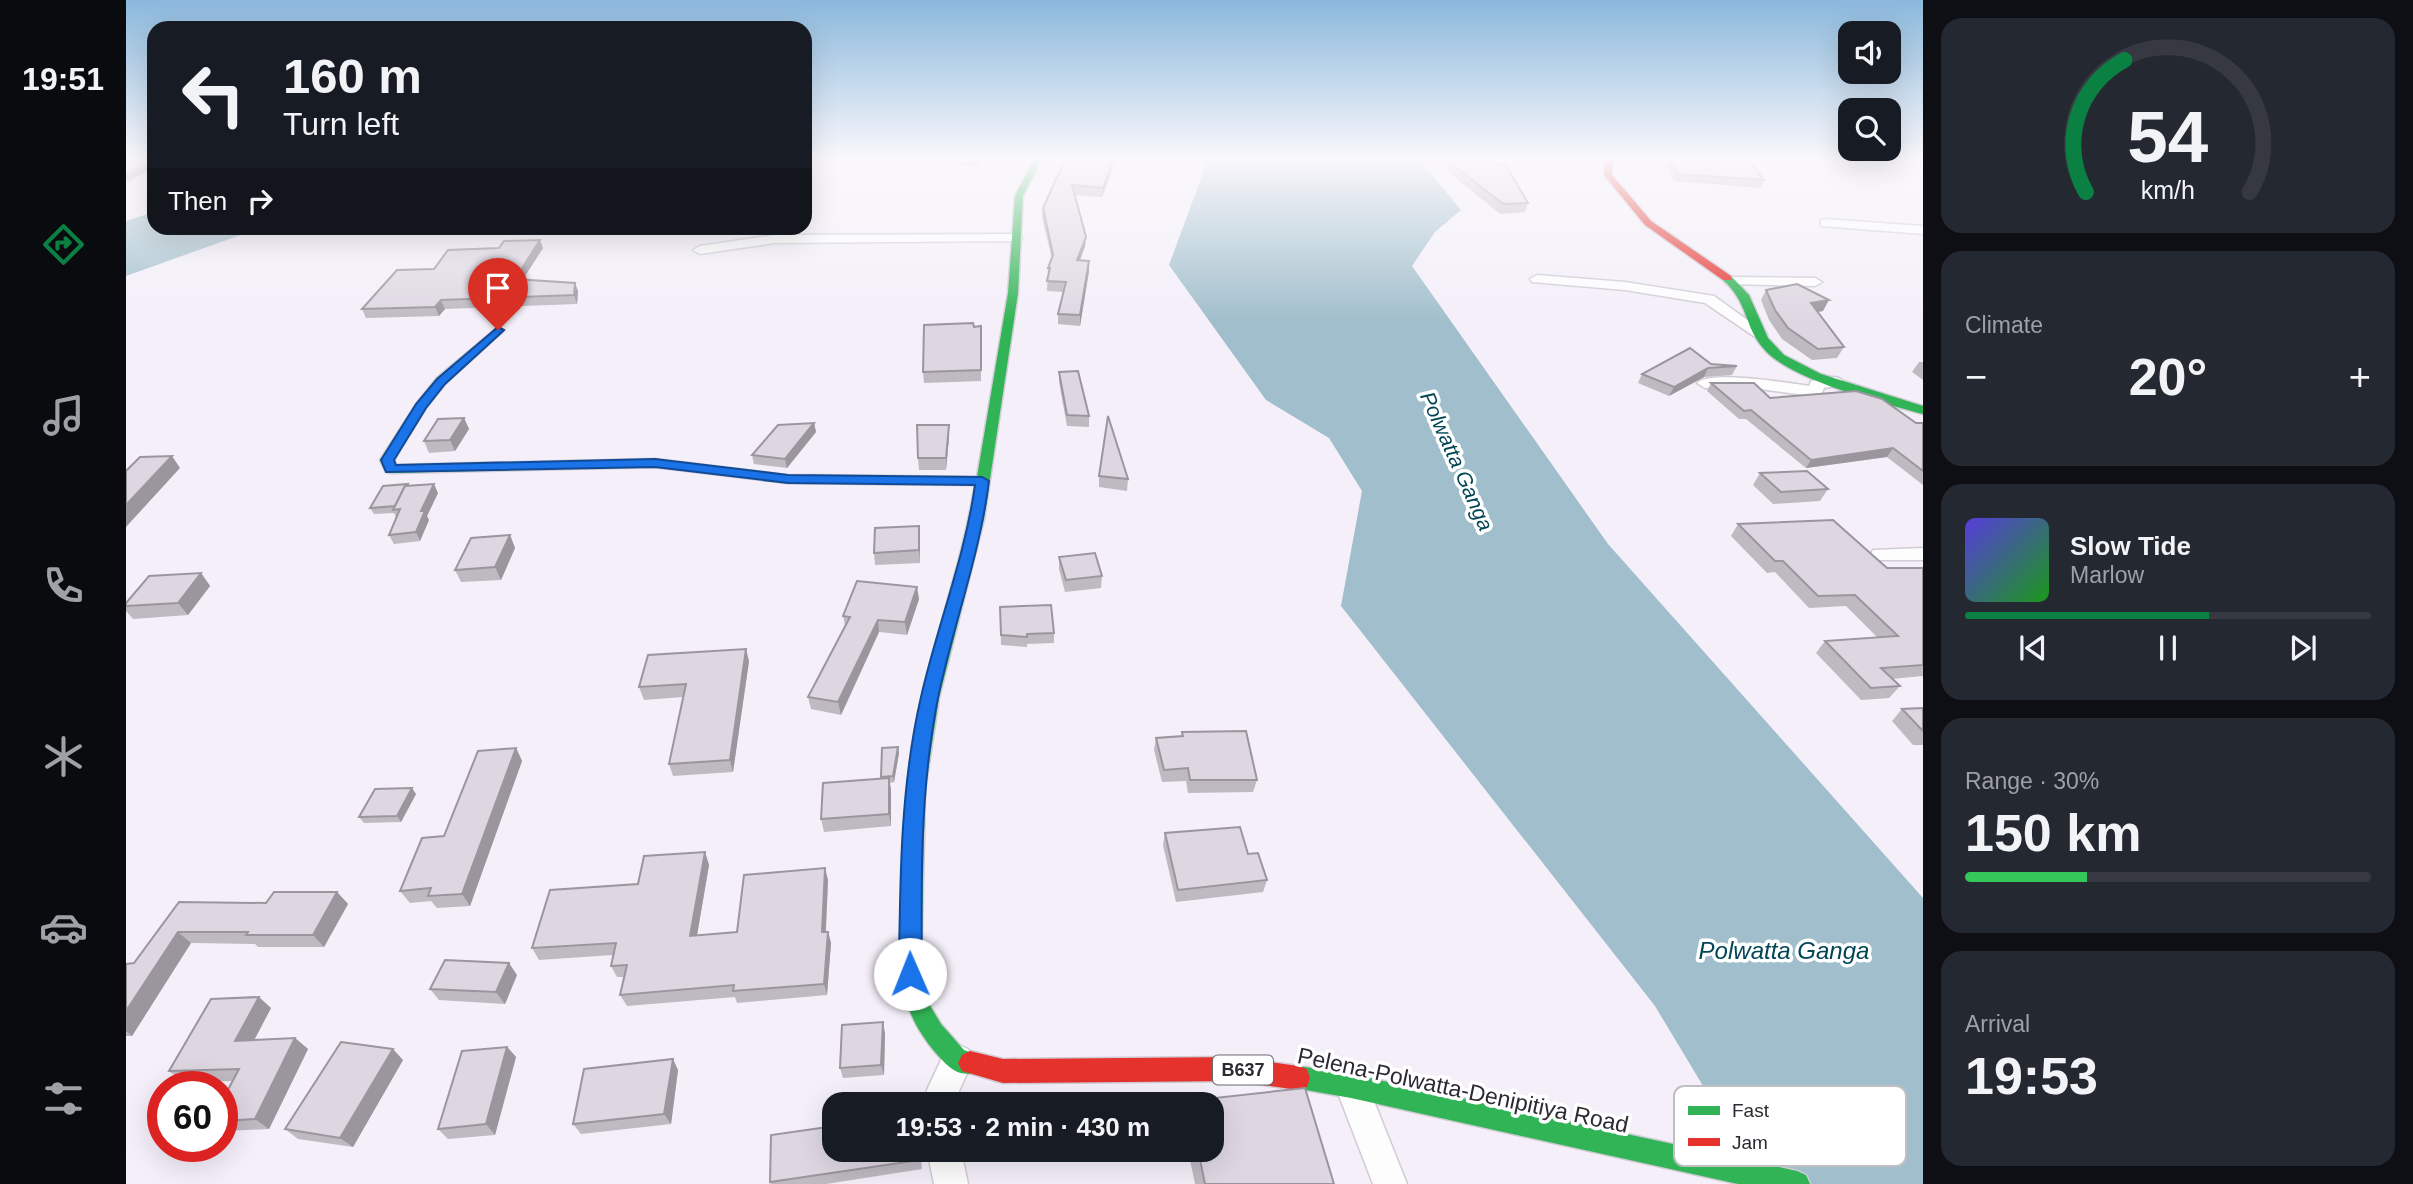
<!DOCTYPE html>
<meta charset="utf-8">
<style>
body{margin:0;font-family:Helvetica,sans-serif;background:#242831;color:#f1f3f6;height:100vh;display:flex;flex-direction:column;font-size:26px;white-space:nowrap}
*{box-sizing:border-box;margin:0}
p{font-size:23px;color:#9ea1a6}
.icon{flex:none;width:38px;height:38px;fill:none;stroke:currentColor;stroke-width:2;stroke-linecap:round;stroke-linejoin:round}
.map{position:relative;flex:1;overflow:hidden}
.drawer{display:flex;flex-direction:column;gap:18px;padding:18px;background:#0d0f14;width:490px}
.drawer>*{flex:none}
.hud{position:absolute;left:21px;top:21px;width:665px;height:214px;border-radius:21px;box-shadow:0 7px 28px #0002;background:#171b24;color:#f1f3f6;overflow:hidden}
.buttons{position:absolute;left:1712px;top:21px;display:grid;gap:14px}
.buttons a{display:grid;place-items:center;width:63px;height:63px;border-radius:14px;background:#171b24;box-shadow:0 7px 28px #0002;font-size:35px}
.speed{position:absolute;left:21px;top:1071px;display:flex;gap:14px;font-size:35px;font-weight:700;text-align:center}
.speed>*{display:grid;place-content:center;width:91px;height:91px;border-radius:50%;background:#171b24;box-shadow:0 7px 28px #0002;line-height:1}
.speed .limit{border:10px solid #d22;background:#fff;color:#111}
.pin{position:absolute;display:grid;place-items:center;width:60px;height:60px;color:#fff;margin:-72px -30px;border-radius:50% 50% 50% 0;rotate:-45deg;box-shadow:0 0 7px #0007}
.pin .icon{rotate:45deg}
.me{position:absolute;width:77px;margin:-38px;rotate:359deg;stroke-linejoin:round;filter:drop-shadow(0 0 5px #0008)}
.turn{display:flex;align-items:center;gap:24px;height:147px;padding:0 21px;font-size:32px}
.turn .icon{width:91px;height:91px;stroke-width:2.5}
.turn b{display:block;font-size:49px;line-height:60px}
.then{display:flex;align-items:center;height:66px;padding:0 21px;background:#0003;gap:14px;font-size:26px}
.big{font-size:52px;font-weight:600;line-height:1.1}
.drawer .tile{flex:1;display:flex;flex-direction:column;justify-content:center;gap:10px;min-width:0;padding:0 24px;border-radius:21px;background:#242831}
.drawer .dial{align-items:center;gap:0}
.dial svg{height:182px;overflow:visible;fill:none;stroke:#363941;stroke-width:7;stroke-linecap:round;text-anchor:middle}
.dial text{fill:#f1f3f6;stroke:none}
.song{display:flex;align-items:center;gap:21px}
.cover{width:84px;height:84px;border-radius:10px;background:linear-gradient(135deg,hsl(250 70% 55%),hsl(120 70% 35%))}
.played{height:7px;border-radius:4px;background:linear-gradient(90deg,#0b8043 60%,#363941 60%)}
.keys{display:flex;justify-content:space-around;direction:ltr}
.heat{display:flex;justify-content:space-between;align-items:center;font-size:38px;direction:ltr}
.charge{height:10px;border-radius:5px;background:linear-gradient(90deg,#34c759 30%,#363941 0)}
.trip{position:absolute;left:696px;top:1092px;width:402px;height:70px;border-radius:21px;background:#171b24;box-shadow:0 7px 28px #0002;font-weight:600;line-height:70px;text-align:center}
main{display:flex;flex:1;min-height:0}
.menu{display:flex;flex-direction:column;width:126px;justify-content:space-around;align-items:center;background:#090b0e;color:#9ea1a6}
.menu .icon{width:49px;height:49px}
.menu .active{color:#0b8043}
.menu b{font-size:32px;color:#f1f3f6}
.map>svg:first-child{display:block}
.water{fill:#a0becb}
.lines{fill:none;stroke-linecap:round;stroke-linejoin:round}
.street-casing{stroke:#d0ccd5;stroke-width:3}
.fast-casing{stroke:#d0ccd5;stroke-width:3}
.jam-casing{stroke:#d0ccd5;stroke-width:3}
.street{fill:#fdfdfe;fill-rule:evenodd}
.fast{fill:#30b455;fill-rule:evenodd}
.jam{fill:#e5322d;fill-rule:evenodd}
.wall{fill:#bfb9c2}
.shaded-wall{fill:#9b969e}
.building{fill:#ded7e2;stroke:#9b969e;stroke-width:2}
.route{fill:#1a73e8;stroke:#114b97;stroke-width:2}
.labels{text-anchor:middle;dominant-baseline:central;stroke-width:7;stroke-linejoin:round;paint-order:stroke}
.shield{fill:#fff;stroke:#6c6a6f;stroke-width:2}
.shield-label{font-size:18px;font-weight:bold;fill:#2d2a31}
.water-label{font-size:21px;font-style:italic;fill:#004655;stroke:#fff}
.near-street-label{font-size:23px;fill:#2d2a31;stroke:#fff}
.near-water-label{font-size:24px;font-style:italic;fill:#004655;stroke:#fff}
.key{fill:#fff;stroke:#c0bfc1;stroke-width:2}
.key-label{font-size:19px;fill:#2d2a31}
</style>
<main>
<nav class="menu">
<b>19:51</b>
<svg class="icon active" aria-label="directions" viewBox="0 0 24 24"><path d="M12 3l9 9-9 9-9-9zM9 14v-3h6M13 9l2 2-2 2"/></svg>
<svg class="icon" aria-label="music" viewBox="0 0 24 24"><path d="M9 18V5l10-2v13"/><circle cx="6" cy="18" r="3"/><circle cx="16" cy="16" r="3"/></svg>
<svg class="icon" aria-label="phone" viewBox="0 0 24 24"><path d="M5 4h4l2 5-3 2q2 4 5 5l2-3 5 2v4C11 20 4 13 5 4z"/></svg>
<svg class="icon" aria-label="climate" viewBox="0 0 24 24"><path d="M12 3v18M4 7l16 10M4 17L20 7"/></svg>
<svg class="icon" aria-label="car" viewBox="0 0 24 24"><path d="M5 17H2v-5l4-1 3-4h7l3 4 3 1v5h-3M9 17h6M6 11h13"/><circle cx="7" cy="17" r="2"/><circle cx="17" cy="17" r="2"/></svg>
<svg class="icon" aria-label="filters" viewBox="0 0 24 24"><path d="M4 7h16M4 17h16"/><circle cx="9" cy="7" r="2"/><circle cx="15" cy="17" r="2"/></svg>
</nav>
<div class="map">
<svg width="1797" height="1184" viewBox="0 0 1797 1184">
<rect width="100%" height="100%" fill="#f4eff9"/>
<g class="water">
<polygon points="1083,157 1291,157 1335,210 1309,232 1286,266 1482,544 1797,898 1797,1184 1636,1184 1529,1006 1215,606 1236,491 1203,438 1140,400 1043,265"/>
<polygon points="28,212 28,228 134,228 0,276 0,221"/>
</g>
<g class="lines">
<defs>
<g id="street">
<polygon points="1731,157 1797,157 1797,163 1736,160"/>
<polygon points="1699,219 1797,226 1797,234 1695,226 1695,220"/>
<polygon points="890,234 896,238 894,241 649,243 574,254 567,250 574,246 649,235"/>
<polygon points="1411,275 1499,282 1588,296 1641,334 1639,337 1629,337 1579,303 1499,290 1406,282 1404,279"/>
<polygon points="1605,277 1689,278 1696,282 1689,286 1600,284 1600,278"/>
<path d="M 1709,377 L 1715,379 L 1717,382 L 1715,385 L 1698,388 L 1696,393 L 1686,396 L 1626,388 L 1579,388 L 1571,383 C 1584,370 1662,383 1683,386 L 1685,381 Z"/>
<polygon points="1797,548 1797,560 1747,560 1744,555 1747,550"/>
<polygon points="831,1044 842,1049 847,1060 833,1091 832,1104 800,1104 801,1090 820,1049"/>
<polygon points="1226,1072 1238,1076 1281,1184 1247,1184 1210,1088 1214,1076"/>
<polygon points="801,1150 835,1150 842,1184 808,1184"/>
</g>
<g id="fast">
<path d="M 909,157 L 917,157 L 897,196 L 892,293 L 858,519 L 813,698 L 799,790 L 795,974 L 803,1004 L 815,1024 L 838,1050 L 852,1055 L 856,1063 L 852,1071 C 833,1080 821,1066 809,1052 C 765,1000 773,954 776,891 C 778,825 780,760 796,696 C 813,625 837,557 849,485 L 661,483 L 529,467 L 265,473 L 260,472 L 254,460 L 291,403 L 311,378 L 372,327 L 378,330 L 376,332 L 319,384 L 300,408 L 268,460 L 270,465 L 529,459 L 661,475 L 851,477 L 882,293 L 889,196 Z"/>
<path d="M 1597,276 L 1605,276 L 1623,295 L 1642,338 L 1658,355 L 1695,374 L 1797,406 L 1797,414 C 1757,403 1664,380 1638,349 C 1618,327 1623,303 1597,280 Z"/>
<polygon points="1172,1066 1225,1074 1671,1171 1680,1175 1684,1184 1612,1184 1225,1098 1163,1087 1160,1078 1163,1069"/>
</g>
<g id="jam">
<polygon points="1479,157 1487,157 1486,175 1525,221 1605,276 1605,280 1597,280 1519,225 1478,175"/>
<polygon points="844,1051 877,1059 1109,1057 1172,1066 1181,1069 1184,1078 1181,1087 1172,1090 1109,1081 877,1083 836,1071 832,1063 836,1055"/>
</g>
</defs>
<use href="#street" class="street-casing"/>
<use href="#fast" class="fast-casing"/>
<use href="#jam" class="jam-casing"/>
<use href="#street" class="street"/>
<use href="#fast" class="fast"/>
<use href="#jam" class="jam"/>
</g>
<g class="wall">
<polygon points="818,157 857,157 849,167 818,164"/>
<polygon points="940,157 987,168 976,197 948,195 960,237 959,246 954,261 963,261 963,271 954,326 932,324 932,314 937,292 921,291 922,268 926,259 916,218 917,208"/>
<polygon points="1535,157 1620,157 1638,180 1635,188 1548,181"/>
<polygon points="1322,161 1402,203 1399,212 1374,214 1320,170"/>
<polygon points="417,248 397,279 452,291 451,304 319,309 313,316 240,318 236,309 308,269"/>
<polygon points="1640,290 1697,311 1691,312 1718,347 1711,358 1686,360 1656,339 1643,320 1635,300"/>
<polygon points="855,326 855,381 798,383 797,372 848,327"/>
<polygon points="1793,362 1797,362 1797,380 1786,372"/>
<polygon points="1585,364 1611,366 1606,375 1578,377 1543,396 1512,383 1516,374"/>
<polygon points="933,372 963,416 963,427 941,426 933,382"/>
<polygon points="1585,383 1644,398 1790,423 1797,423 1797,485 1761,457 1680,468 1620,419 1613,419 1581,391"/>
<polygon points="338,418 343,429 329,451 303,453 298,441"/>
<polygon points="688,423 690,432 661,468 628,464 626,455"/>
<polygon points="823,437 820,470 793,470 792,458"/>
<polygon points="1634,473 1702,489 1694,501 1647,504 1627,485"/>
<polygon points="973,476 1002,479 1001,491 973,487"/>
<polygon points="283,486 312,493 301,516 303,520 294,541 268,544 263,535 270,517 268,513 248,514 244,508"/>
<polygon points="1612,524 1761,568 1797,568 1797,677 1796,676 1766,679 1774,686 1763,698 1735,700 1690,653 1699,641 1751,637 1720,606 1683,608 1649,572 1641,573 1605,536"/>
<polygon points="793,526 794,563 749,565 748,553"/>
<polygon points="384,535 389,548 375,580 335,582 329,570"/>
<polygon points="933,557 976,576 975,588 939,592 933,569"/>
<polygon points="75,573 84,586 62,615 7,619 0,611 0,603"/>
<polygon points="793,599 781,635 753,632 715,715 685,709 682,697 719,626 717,616"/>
<polygon points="874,607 928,633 928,643 901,644 901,647 875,645"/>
<polygon points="623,661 607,772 547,776 543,764 557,697 518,700 513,687"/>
<polygon points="1797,708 1797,745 1787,745 1766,721 1776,709"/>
<polygon points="1056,732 1131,780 1127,792 1062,793 1060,781 1036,782 1028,750 1030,738 1055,736"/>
<polygon points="772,747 773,753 768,782 764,783 765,790 765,826 698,832 695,819 755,778 756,748"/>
<polygon points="390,748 396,761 344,906 311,908 305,901 284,903 274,891"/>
<polygon points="290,794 275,822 238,823 233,817"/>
<polygon points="1039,833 1122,854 1141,880 1137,892 1050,902 1037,845"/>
<polygon points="579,852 583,865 571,935 611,932 702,880 700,932 702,932 705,943 701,995 611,1003 609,997 501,1006 494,995 498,977 491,977 485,966 487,955 413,960 406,948 512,884"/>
<polygon points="211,892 222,904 198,947 132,947 129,944 65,943 6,1036 0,1036 0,964 8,963 53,902 140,903"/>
<polygon points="391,975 379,1004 313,1000 304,989"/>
<polygon points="145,1008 128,1040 169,1038 182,1049 143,1129 100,1131 96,1129 96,1101 107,1081 57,1082 43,1071"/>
<polygon points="759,1033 758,1075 717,1078 714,1068"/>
<polygon points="381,1047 390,1057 369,1135 322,1139 312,1129"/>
<polygon points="277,1060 227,1147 172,1139 159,1129"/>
<polygon points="552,1070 545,1124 455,1134 447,1124"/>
<polygon points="1179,1088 1208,1184 1069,1184 1062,1150 1087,1150 1087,1104 1061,1104 1061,1101"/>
<polygon points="794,1150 796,1169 700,1184 645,1184 644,1182"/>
</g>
<g class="shaded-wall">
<polygon points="850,157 857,157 849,167 849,158"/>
<polygon points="988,157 993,157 987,168 976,197 977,188"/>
<polygon points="28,160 28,168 1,182 0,175"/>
<polygon points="960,237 959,246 950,270 951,260"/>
<polygon points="414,240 417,248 392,287 389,279"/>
<polygon points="963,261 963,271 954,326 954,315"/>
<polygon points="449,283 452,291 451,304 448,295"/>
<polygon points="315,300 319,309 313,316 309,307"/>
<polygon points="1703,300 1697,311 1679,314 1685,303"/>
<polygon points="1582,368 1578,377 1543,396 1548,387"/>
<polygon points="338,418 343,429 329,451 324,440"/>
<polygon points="688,423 690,432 661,468 659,459"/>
<polygon points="823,425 823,437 820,470 820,458"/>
<polygon points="1767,448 1761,457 1680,468 1685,460"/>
<polygon points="46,456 54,468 0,527 0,505"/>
<polygon points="308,484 312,493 301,516 303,520 294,541 290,532 295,511"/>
<polygon points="793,526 794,538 794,563 793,550"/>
<polygon points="384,535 389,548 375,580 369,567"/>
<polygon points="75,573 84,586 62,615 52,603"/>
<polygon points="791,587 793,599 781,635 779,622"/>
<polygon points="752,620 753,632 715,715 712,702"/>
<polygon points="620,649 623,661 607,772 604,760"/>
<polygon points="772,747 773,753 768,782 767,776"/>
<polygon points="390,748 396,761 344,906 336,894"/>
<polygon points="763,778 765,790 765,826 763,814"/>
<polygon points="286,788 290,794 275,822 271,816"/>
<polygon points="579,852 583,865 569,947 564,936"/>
<polygon points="699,868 702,880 699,944 696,932"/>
<polygon points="211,892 222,904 198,947 187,935"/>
<polygon points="52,932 65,943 6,1036 0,1031 0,1011"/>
<polygon points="702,932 705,943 701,995 698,984"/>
<polygon points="383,963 391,975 379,1004 370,992"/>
<polygon points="133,997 145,1008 122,1052 109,1041"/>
<polygon points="757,1022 759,1033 758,1075 755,1065"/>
<polygon points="169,1038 182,1049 143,1129 129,1119"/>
<polygon points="381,1047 390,1057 369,1135 360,1124"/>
<polygon points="267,1049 277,1060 227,1147 214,1138"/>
<polygon points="547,1059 552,1070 545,1124 538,1114"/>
</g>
<g class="building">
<polygon points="0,157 28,157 28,160 0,175"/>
<polygon points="940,157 988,157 977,188 946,185 960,237 951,260 963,261 954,315 932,314 940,282 921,281 924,268 922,268 927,255 917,208"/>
<polygon points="1542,157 1620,157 1638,180 1551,174"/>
<polygon points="1322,161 1379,164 1402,203 1377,204"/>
<polygon points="414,240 389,279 449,283 448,295 315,300 309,307 236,309 271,270 308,269 322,250 373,248 378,241"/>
<polygon points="1671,284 1703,300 1685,303 1718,347 1692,349 1662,328 1649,310 1640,290"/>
<polygon points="847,323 848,327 855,326 855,370 797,372 798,325"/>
<polygon points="1564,348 1585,364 1611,366 1582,368 1548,387 1516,374"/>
<polygon points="952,371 963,416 941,415 933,372"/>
<polygon points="1585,383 1628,383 1644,398 1730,391 1756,399 1790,423 1797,423 1797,471 1767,448 1685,460 1625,410 1618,411"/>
<polygon points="982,416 1002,479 973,476"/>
<polygon points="338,418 324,440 298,441 312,419"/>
<polygon points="688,423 659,459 626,455 652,425"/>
<polygon points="791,425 823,425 820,458 792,458"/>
<polygon points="46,456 0,505 0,471 14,457"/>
<polygon points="1681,471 1702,489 1655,492 1634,473"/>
<polygon points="282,484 281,486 279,486 269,506 244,508 257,486"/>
<polygon points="308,484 295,511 299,511 290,532 263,535 274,509 267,510 279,486"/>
<polygon points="1707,520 1761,568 1797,568 1797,665 1755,668 1774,686 1745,688 1699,641 1772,636 1729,595 1692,596 1657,561 1649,561 1612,524"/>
<polygon points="793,526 793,550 748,553 749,528"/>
<polygon points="384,535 369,567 329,570 345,538"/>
<polygon points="969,553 976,576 940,580 933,557"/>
<polygon points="75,573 52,603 0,606 0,603 23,576"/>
<polygon points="731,581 791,587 779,622 752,620 712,702 682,697 724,617 717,616"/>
<polygon points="925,605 928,633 901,634 901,637 875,635 874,607"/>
<polygon points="620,649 604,760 543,764 560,684 513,687 522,655"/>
<polygon points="1797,708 1797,731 1776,709"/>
<polygon points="1120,731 1131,780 1064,780 1062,768 1038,770 1030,738 1057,736 1056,732"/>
<polygon points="772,747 767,776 755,777 756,748"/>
<polygon points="390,748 336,894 302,896 305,888 274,891 296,838 318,836 352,751"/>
<polygon points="763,778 763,814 695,819 697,783"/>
<polygon points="286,788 271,816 233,817 249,789"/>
<polygon points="1114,827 1122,854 1132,853 1141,880 1052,890 1039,833"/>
<polygon points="579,852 564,936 611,932 618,875 699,868 696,932 702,932 698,984 607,991 608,985 494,995 501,965 485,966 490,943 406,948 424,890 512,884 518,856"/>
<polygon points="148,892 211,892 187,935 120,935 122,932 52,932 0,1011 0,964 8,963 53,902 140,903"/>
<polygon points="319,960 383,963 370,992 304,989"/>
<polygon points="133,997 109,1041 169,1038 129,1119 96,1121 96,1101 113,1069 43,1071 85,999"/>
<polygon points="757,1022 755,1065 714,1068 716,1025"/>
<polygon points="215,1042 267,1049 214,1138 159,1129"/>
<polygon points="381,1047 360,1124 312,1129 336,1051"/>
<polygon points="547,1059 538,1114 447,1124 458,1069"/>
<polygon points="1179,1088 1208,1184 1079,1184 1072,1150 1087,1150 1087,1104 1062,1104 1061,1101"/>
<polygon points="709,1126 709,1150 793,1150 794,1160 644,1182 645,1135"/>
</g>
<linearGradient id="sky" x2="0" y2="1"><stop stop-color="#8bb8dc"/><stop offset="0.49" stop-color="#faf8fc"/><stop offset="1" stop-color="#faf8fc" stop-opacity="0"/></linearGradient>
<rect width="1797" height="323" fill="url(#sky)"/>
<path class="route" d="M 372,327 L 378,330 L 376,332 L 319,384 L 300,408 L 268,460 L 270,465 L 529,459 L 662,475 L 856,477 L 863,481 C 854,555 827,625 812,698 C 794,789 795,882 796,974 L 792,982 L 784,985 L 776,982 L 773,974 C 774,881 774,788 795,697 C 811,626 839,558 849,485 L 662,483 L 529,467 L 260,472 L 255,460 L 290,404 L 311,379 Z"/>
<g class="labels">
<rect class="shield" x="1087" y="1055.5" width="60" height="29" rx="5"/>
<g class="shield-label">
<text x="1117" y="1070">B637</text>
</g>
<g class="water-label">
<text transform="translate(1331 461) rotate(66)">Polwatta Ganga</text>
</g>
<g class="near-street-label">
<text transform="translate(1337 1090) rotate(12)">Pelena-Polwatta-Denipitiya Road</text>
</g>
<g class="near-water-label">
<text x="1658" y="950">Polwatta Ganga</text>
</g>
</g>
<rect x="1548" y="1086" width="232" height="80" rx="10" class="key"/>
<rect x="1562" y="1106" width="32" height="9" fill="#30b455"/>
<rect x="1562" y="1138" width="32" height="8" fill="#e5322d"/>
<g class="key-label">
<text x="1606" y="1117">Fast</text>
<text x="1606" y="1149">Jam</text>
</g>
</svg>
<div class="buttons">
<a><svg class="icon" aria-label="sound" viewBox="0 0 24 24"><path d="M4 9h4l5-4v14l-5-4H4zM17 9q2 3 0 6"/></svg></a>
<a><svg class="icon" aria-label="search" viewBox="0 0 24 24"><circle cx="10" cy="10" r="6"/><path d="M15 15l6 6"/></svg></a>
</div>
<div class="speed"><div class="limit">60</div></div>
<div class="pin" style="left:372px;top:330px;background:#d93025"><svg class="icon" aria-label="arrive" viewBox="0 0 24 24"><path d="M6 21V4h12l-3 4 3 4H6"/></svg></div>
<svg class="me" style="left:784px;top:974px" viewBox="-20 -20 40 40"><circle r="19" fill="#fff"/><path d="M0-13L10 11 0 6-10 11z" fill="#1a73e8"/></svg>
<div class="trip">19:53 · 2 min · 430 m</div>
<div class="hud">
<div class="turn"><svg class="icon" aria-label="left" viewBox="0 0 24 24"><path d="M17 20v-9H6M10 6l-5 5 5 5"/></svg><div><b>160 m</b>Turn left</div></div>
<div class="then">Then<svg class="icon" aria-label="right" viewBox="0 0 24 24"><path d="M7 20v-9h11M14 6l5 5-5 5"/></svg></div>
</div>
</div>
<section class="drawer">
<div class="tile dial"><svg viewBox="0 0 100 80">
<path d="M14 69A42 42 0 1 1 86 69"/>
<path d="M14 69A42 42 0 0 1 31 11" stroke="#0b8043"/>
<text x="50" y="56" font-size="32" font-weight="700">54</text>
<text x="50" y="72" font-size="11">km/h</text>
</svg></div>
<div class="tile"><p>Climate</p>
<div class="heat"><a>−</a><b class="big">20°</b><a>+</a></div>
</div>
<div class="tile">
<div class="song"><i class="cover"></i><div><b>Slow Tide</b><p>Marlow</p></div></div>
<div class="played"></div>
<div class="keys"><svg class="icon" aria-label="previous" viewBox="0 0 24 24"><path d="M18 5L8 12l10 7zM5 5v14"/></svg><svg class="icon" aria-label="pause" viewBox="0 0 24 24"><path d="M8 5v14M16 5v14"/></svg><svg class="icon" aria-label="next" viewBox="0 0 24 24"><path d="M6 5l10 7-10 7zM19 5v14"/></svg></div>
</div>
<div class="tile"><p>Range · 30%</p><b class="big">150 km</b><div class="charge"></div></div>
<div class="tile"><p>Arrival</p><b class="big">19:53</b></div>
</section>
</main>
